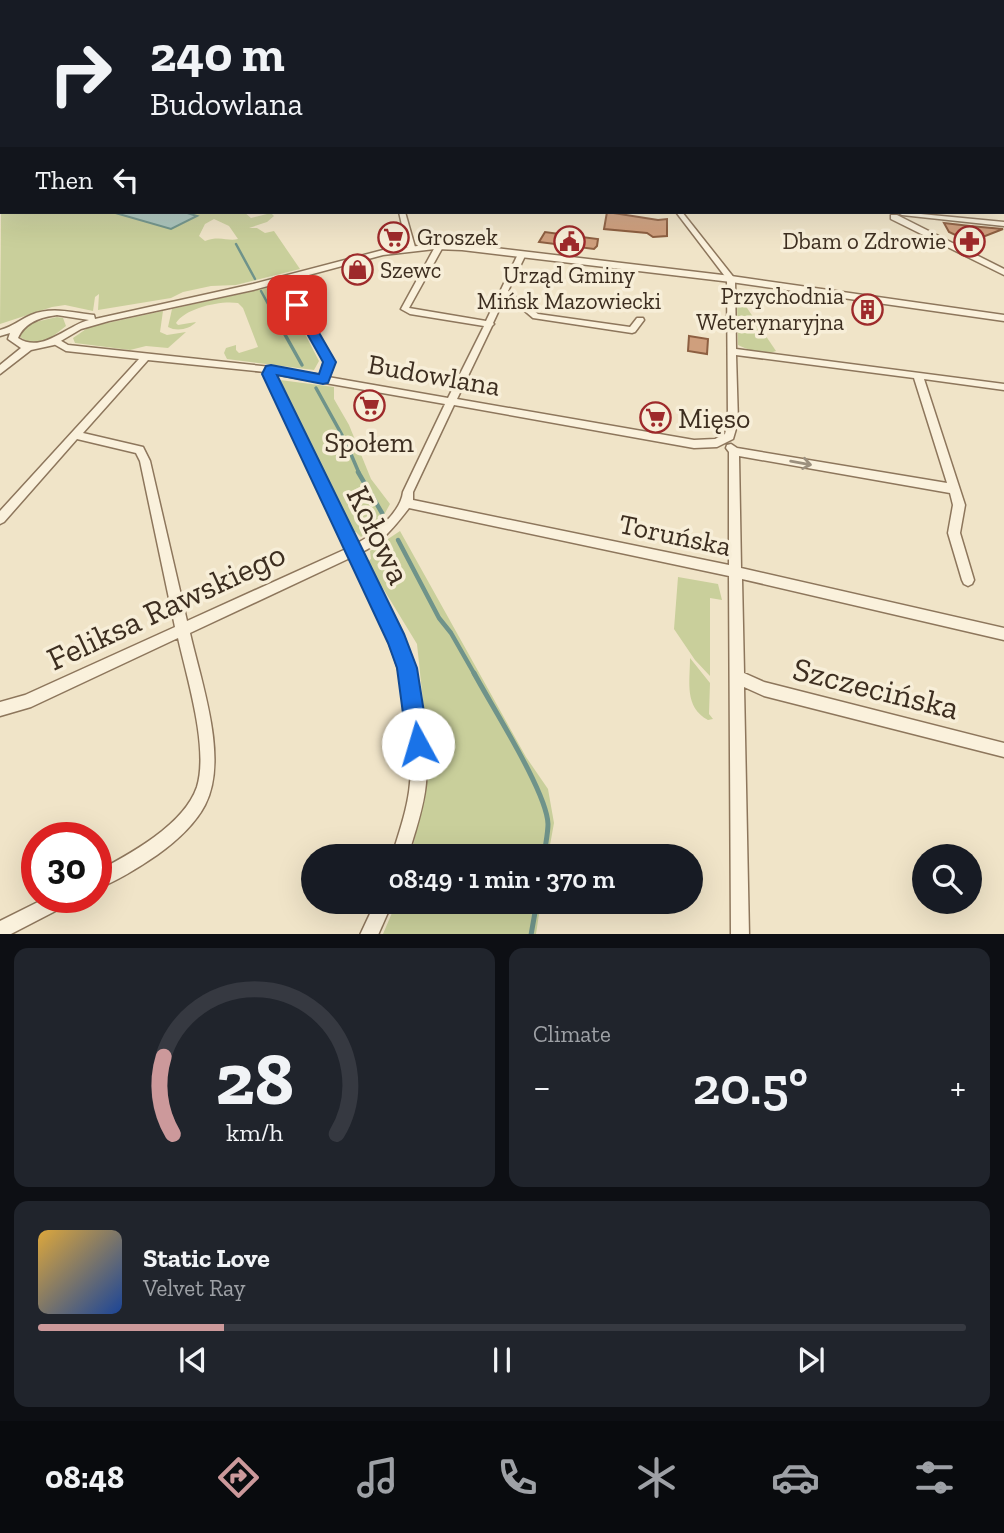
<!DOCTYPE html>
<meta charset="utf-8">
<style>
body{margin:0;font-family:"Zilla Slab",serif;background:#20242c;color:#f1f3f6;height:100vh;display:flex;flex-direction:column;font-size:26px;white-space:nowrap}
*{box-sizing:border-box;margin:0}
p{font-size:23px;color:#9ea1a6}
.icon{flex:none;width:38px;height:38px;fill:none;stroke:currentColor;stroke-width:2;stroke-linecap:round;stroke-linejoin:round}
.map{position:relative;height:934px;overflow:hidden}
.drawer{display:flex;flex-direction:column;gap:14px;padding:14px;background:#0d0f14;flex:1}
.drawer>*{flex:none}
.hud{position:absolute;left:0px;top:0px;width:1004px;height:214px;box-shadow:0 7px 28px #0002;background:#171b24;color:#f1f3f6;overflow:hidden}
.buttons{position:absolute;left:912px;top:844px;display:grid;gap:14px}
.buttons a{display:grid;place-items:center;width:70px;height:70px;border-radius:50%;background:#171b24;box-shadow:0 7px 28px #0002;font-size:35px}
.speed{position:absolute;left:21px;top:822px;display:flex;gap:14px;font-size:35px;font-weight:700;text-align:center}
.speed>*{display:grid;place-content:center;width:91px;height:91px;border-radius:50%;background:#171b24;box-shadow:0 7px 28px #0002;line-height:1}
.speed .limit{border:10px solid #d22;background:#fff;color:#111}
.pin{position:absolute;display:grid;place-items:center;width:60px;height:60px;color:#fff;margin:-30px;border-radius:14px;box-shadow:0 4px 10px #0006}
.me{position:absolute;width:77px;margin:-38px;rotate:354deg;stroke-linejoin:round;filter:drop-shadow(0 0 5px #0008)}
.turn{display:flex;align-items:center;gap:24px;height:147px;padding:0 35px;font-size:32px}
.turn .icon{width:91px;height:91px;stroke-width:2.5}
.turn b{display:block;font-size:49px;line-height:60px}
.then{display:flex;align-items:center;height:66px;padding:0 35px;background:#0003;gap:14px;font-size:26px}
.big{font-size:52px;font-weight:600;line-height:1.1}
.drawer .widget{flex:1;display:flex;flex-direction:column;justify-content:center;gap:10px;min-width:0;padding:0 24px;border-radius:14px;background:#20242c}
.drawer .dial{align-items:center;gap:0}
.dial svg{height:182px;overflow:visible;fill:none;stroke:#363941;stroke-width:7;stroke-linecap:round;text-anchor:middle}
.dial text{fill:#f1f3f6;stroke:none}
.song{display:flex;align-items:center;gap:21px}
.cover{width:84px;height:84px;border-radius:10px;background:linear-gradient(135deg,hsl(40 70% 55%),hsl(220 70% 35%))}
.played{height:7px;border-radius:4px;background:linear-gradient(90deg,#cc999b 20%,#363941 20%)}
.keys{display:flex;justify-content:space-around;direction:ltr}
.heat{display:flex;justify-content:space-between;align-items:center;font-size:38px;direction:ltr}
.drawer .tiles{flex:1;display:grid;gap:14px;grid-template-columns:1fr 1fr}
.widget:last-child{grid-column:span 2}
.trip{position:absolute;left:301px;top:844px;width:402px;height:70px;border-radius:35px;background:#171b24;box-shadow:0 7px 28px #0002;font-weight:600;line-height:70px;text-align:center}
.tabs{display:flex;height:112px;justify-content:space-around;align-items:center;background:#090b0e;color:#9ea1a6}
.tabs .icon{width:49px;height:49px}
.tabs .on{color:#cc999b}
.tabs b{font-size:32px;color:#f1f3f6}
.map>svg:first-child{display:block}
.green{fill:#c9cf9b;fill-rule:evenodd}
.water{fill:#a9c4bc;stroke:#6f938a;stroke-width:2}
.lines{fill:none;stroke-linecap:round;stroke-linejoin:round}
.stream-far3{stroke:#6f938a;stroke-width:2.5}
.stream-far2{stroke:#6f938a;stroke-width:3.5}
.stream-far1{stroke:#6f938a;stroke-width:4.5}
.stream{stroke:#6f938a;stroke-width:5}
.building{fill:#cf9f7d;stroke:#8d5f41;stroke-width:2}
.minor-casing{stroke:#8d765c;stroke-width:3}
.tertiary-casing{stroke:#8d765c;stroke-width:3}
.primary-casing{stroke:#5b4430;stroke-width:2}
.minor{fill:#faf1dc;fill-rule:evenodd}
.tertiary{fill:#faf1dc;fill-rule:evenodd}
.primary{fill:#f3d9a0;fill-rule:evenodd}
.oneway{stroke:#9c907e}
.route{fill:#1a73e8;stroke:#114b97;stroke-width:2}
.labels{text-anchor:middle;dominant-baseline:central;stroke-width:7;stroke-linejoin:round;paint-order:stroke}
.far-poi-label{font-size:23px;fill:#3d2e20;stroke:#f7eed8;text-anchor:start}
.street-label{font-size:28px;fill:#3d2e20;stroke:#f7eed8}
.poi-label{font-size:28px;fill:#3d2e20;stroke:#f7eed8;text-anchor:start}
.near-street-label{font-size:33px;fill:#3d2e20;stroke:#f7eed8}
</style>
<div class="map">
<svg width="1004" height="935" viewBox="0 0 1004 935">
<rect width="100%" height="100%" fill="#f0e4c8"/>
<g class="green">
<path d="M 2,112 L 2,212 L 244,212 L 251,218 L 271,213 L 274,216 L 267,222 L 249,228 L 257,228 L 265,233 L 274,231 L 300,269 L 236,285 L 211,286 L 183,292 L 171,298 L 98,310 L 99,294 L 95,297 L 93,311 L 65,305 L 52,307 L 0,324 ZM 214,219 L 229,226 L 238,239 C 228,242 221,235 205,241 L 199,236 L 205,224 Z"/>
<path d="M 276,286 L 283,292 L 319,361 L 314,370 L 227,359 L 224,353 L 226,348 L 236,345 L 236,350 L 239,353 L 258,347 L 243,308 L 238,303 C 221,300 185,308 176,323 L 178,325 L 196,322 C 190,329 177,332 168,327 L 172,309 Z"/>
<path d="M 740,299 L 743,302 L 776,351 C 765,356 748,350 738,345 L 737,300 Z"/>
<polygon points="163,311 160,332 167,335 186,332 168,348 146,346 130,350 75,343 73,338 89,327"/>
<polygon points="57,317 63,318 66,326 48,340 30,343 20,337 21,333 31,323"/>
<polygon points="280,380 334,387 334,399 349,425 371,479 390,504 380,522 361,537 356,532 347,535"/>
<polygon points="400,531 526,757 548,789 554,823 548,856 411,856 430,768 417,644 367,562 371,559 370,551"/>
<polygon points="678,577 718,584 722,600 710,598 710,676 695,660 674,629"/>
<path d="M 690,658 L 710,683 L 709,714 L 713,719 L 708,720 C 684,707 690,682 690,658 Z"/>
<polygon points="397,901 541,901 536,934 383,934"/>
</g>
<polygon class="water" points="112,212 184,212 197,216 171,229"/>
<g class="lines">
<g class="stream-far3">
<polyline points="236,244 255,279"/>
<polyline points="261,291 275,317"/>
</g>
<g class="stream-far2">
<polyline points="274,315 302,365"/>
<polyline points="316,388 342,435"/>
<polyline points="344,438 359,473"/>
</g>
<g class="stream-far1">
<polyline points="358,472 382,513"/>
<polyline points="398,540 439,618 451,633 475,675"/>
</g>
<g class="stream">
<path d="M 474,673 C 491,705 547,792 548,824 C 548,834 545,846 544,856"/>
<polyline points="531,935 537,901"/>
</g>
</g>
<g class="building">
<polygon points="607,212 658,220 667,219 667,236 653,237 647,233 604,229"/>
<polygon points="944,223 970,226 1003,229 970,242 949,232"/>
<polygon points="567,231 574,236 598,239 597,246 594,249 539,242 545,232 567,235"/>
<polygon points="689,336 708,339 707,354 688,351"/>
</g>
<g class="lines">
<defs>
<g id="minor">
<rect x="0" y="107" width="2" height="4"/>
<polygon points="1004,112 1004,116 1003,115 1003,113"/>
<polygon points="399,212 405,212 415,247 414,249 407,247"/>
<path d="M 676,212 L 682,212 L 735,279 L 736,349 L 1004,384 L 1004,390 L 924,379 L 965,505 L 960,533 L 974,580 L 972,584 L 968,586 L 964,584 L 962,580 L 948,533 L 953,505 L 950,493 L 739,456 L 741,568 L 1004,628 L 1004,640 L 742,579 L 744,673 L 764,682 L 1004,743 L 1004,757 L 764,696 L 744,687 L 749,935 L 731,935 L 729,576 L 409,508 C 395,526 382,543 360,553 C 398,626 433,698 426,783 C 424,807 415,832 408,856 L 392,856 C 399,832 408,808 410,783 C 419,700 387,630 350,558 L 190,633 C 201,682 229,759 205,805 C 194,826 175,842 157,855 C 138,868 117,881 96,889 L 96,872 C 130,854 184,825 197,787 C 209,748 187,678 178,638 L 31,707 L 0,716 L 0,702 L 25,695 L 175,627 L 140,461 L 136,453 L 77,439 L 4,522 L 0,524 L 0,511 L 139,359 L 66,351 L 52,343 L 52,339 L 58,339 L 68,345 L 271,367 L 320,375 L 325,362 L 279,280 L 283,278 L 287,280 L 333,362 L 328,377 L 448,398 L 484,326 L 410,314 L 401,309 L 436,245 L 440,243 L 444,245 L 409,308 L 486,321 L 518,254 L 522,252 L 526,254 L 508,291 L 538,314 L 630,327 L 637,318 L 643,318 L 644,320 L 635,332 L 632,333 L 533,318 L 506,295 L 493,323 L 494,324 L 492,326 L 457,399 L 694,440 L 715,439 L 725,434 L 728,422 L 727,279 ZM 736,355 L 914,378 L 947,483 L 737,448 L 731,444 L 727,445 L 726,448 L 729,452 L 729,565 L 413,500 L 413,492 L 454,405 L 694,448 L 717,447 L 733,439 L 738,422 ZM 148,360 L 265,372 L 264,374 L 346,549 L 187,621 L 150,461 L 143,447 L 83,433 ZM 274,374 L 445,404 L 403,492 C 401,512 373,536 355,544 Z"/>
<polygon points="900,212 1004,222 1004,226 902,215 900,214"/>
<polygon points="46,898 72,898 69,904 9,935 0,935 0,921"/>
<polygon points="376,901 393,901 378,935 360,935"/>
</g>
<g id="tertiary">
<polygon points="891,215 897,215 1004,269 1004,275 891,219"/>
<path d="M 435,244 L 462,244 L 731,276 L 1004,315 L 1004,321 L 731,282 L 462,250 L 435,249 L 383,255 L 253,290 L 109,321 L 81,329 L 54,345 L 31,350 L 0,374 L 0,365 L 21,348 L 8,339 L 10,333 L 0,336 L 0,330 C 14,326 19,320 31,315 C 52,306 73,313 94,315 L 95,319 L 253,284 L 383,250 ZM 57,315 L 89,320 C 66,326 42,354 18,338 C 25,322 41,317 57,315 Z"/>
</g>
<rect id="primary" x="1003" y="166" width="1" height="6"/>
</defs>
<use href="#minor" class="minor-casing"/>
<use href="#tertiary" class="tertiary-casing"/>
<use href="#primary" class="primary-casing"/>
<use href="#minor" class="minor"/>
<use href="#tertiary" class="tertiary"/>
<use href="#primary" class="primary"/>
</g>
<defs><path id="oneway-shaft" d="M-6 0H5M1.5-3L5.5 0L1.5 3" fill="none" stroke-width="1.6" stroke-linecap="round" stroke-linejoin="round" transform="scale(1.75)"/></defs>
<use class="oneway" href="#oneway-shaft" transform="translate(801 463) rotate(10)"/>
<linearGradient id="sky" x2="0" y2="1"><stop stop-color="#8fbad6"/><stop offset="0.43" stop-color="#f8f3e6"/><stop offset="1" stop-color="#f8f3e6" stop-opacity="0"/></linearGradient>
<rect width="1004" height="231" fill="url(#sky)"/>
<polygon class="route" points="297,301 303,305 336,362 328,383 323,384 277,375 404,634 417,668 429,744 426,752 418,755 410,752 407,744 397,668 388,643 262,374 266,366 271,365 319,374 323,362 291,305"/>
<defs>
<symbol id="supermarket-ring" viewBox="-11 -11 22 22"><circle r="9.5" fill="#f7eed8" stroke="#9e2a2b" stroke-width="1.5"/><path d="M-6-5.5h2.5l.6 2H6L4.5 2H-2.5L-4.4-4H-6ZM-1.5 3.2a1.3 1.3 0 1 0 .1 0ZM3 3.2a1.3 1.3 0 1 0 .1 0Z" fill="#9e2a2b"/></symbol>
<symbol id="civic-ring" viewBox="-11 -11 22 22"><circle r="9.5" fill="#f7eed8" stroke="#9e2a2b" stroke-width="1.5"/><path d="M-.6-6.5H3V-4.5H.6V-3L4-1V1h2V6H-6V1h2V-1L-.6-3ZM-1.2 2.5V6h2.4V2.5Z" fill="#9e2a2b"/></symbol>
<symbol id="pharmacy-ring" viewBox="-11 -11 22 22"><circle r="9.5" fill="#f7eed8" stroke="#9e2a2b" stroke-width="1.5"/><path d="M-2-6h4v4h4v4h-4v4h-4v-4h-4v-4h4Z" fill="#9e2a2b"/></symbol>
<symbol id="shop-ring" viewBox="-11 -11 22 22"><circle r="9.5" fill="#f7eed8" stroke="#9e2a2b" stroke-width="1.5"/><path d="M-5-2.5h2.3a2.7 3.5 0 0 1 5.4 0H5L5.5 6h-11ZM-1.5-2.5h3a1.5 2.3 0 0 0-3 0Z" fill="#9e2a2b"/></symbol>
<symbol id="building-ring" viewBox="-11 -11 22 22"><circle r="9.5" fill="#f7eed8" stroke="#9e2a2b" stroke-width="1.5"/><path d="M-4-6H4V6H1V3H-1V6H-4ZM-2.5-4.3h1.7v1.8h-1.7ZM.8-4.3h1.7v1.8H.8ZM-2.5-1h1.7V.8h-1.7ZM.8-1h1.7V.8H.8Z" fill="#9e2a2b"/></symbol>
</defs>
<g fill-rule="evenodd">
<use href="#supermarket-ring" x="376" y="220" width="35" height="35"/>
<use href="#civic-ring" x="552" y="224" width="35" height="35"/>
<use href="#pharmacy-ring" x="952" y="224" width="35" height="35"/>
<use href="#shop-ring" x="340" y="252" width="35" height="35"/>
<use href="#building-ring" x="850" y="292" width="35" height="35"/>
<use href="#supermarket-ring" x="352" y="388" width="35" height="35"/>
<use href="#supermarket-ring" x="638" y="400" width="35" height="35"/>
</g>
<g class="labels">
<g class="far-poi-label">
<text x="417" y="237">Groszek</text>
<text x="946" y="241" text-anchor="end">Dbam o Zdrowie</text>
<text x="380" y="270">Szewc</text>
<text x="569" y="275" text-anchor="middle">Urząd Gminy<tspan x="569" dy="26">Mińsk Mazowiecki</tspan></text>
<text x="844" y="296" text-anchor="end">Przychodnia<tspan x="844" dy="26">Weterynaryjna</tspan></text>
</g>
<g class="street-label">
<text transform="translate(434 375) rotate(10)">Budowlana</text>
<text transform="translate(675 535) rotate(12)">Toruńska</text>
</g>
<g class="poi-label">
<text x="678" y="418">Mięso</text>
<text x="369" y="442" text-anchor="middle">Społem</text>
</g>
<g class="near-street-label">
<text transform="translate(379 535) rotate(64)">Kołowa</text>
<text transform="translate(166 606) rotate(-25)">Feliksa Rawskiego</text>
<text transform="translate(876 688) rotate(14)">Szczecińska</text>
</g>
</g>
</svg>
<div class="buttons">
<a><svg class="icon" aria-label="search" viewBox="0 0 24 24"><circle cx="10" cy="10" r="6"/><path d="M15 15l6 6"/></svg></a>
</div>
<div class="speed"><div class="limit">30</div></div>
<div class="pin" style="left:297px;top:305px;background:#d93025"><svg class="icon" aria-label="arrive" viewBox="0 0 24 24"><path d="M6 21V4h12l-3 4 3 4H6"/></svg></div>
<svg class="me" style="left:418px;top:744px" viewBox="-20 -20 40 40"><circle r="19" fill="#fff"/><path d="M0-13L10 11 0 6-10 11z" fill="#1a73e8"/></svg>
<div class="trip">08:49 · 1 min · 370 m</div>
<div class="hud">
<div class="turn"><svg class="icon" aria-label="right" viewBox="0 0 24 24"><path d="M7 20v-9h11M14 6l5 5-5 5"/></svg><div><b>240 m</b>Budowlana</div></div>
<div class="then">Then<svg class="icon" aria-label="left" viewBox="0 0 24 24"><path d="M17 20v-9H6M10 6l-5 5 5 5"/></svg></div>
</div>
</div>
<section class="drawer">
<div class="tiles">
<div class="widget dial"><svg viewBox="0 0 100 80">
<path d="M14 69A42 42 0 1 1 86 69"/>
<path d="M14 69A42 42 0 0 1 10 35" stroke="#cc999b"/>
<text x="50" y="56" font-size="32" font-weight="700">28</text>
<text x="50" y="72" font-size="11">km/h</text>
</svg></div>
<div class="widget"><p>Climate</p>
<div class="heat"><a>−</a><b class="big">20.5°</b><a>+</a></div>
</div>
<div class="widget">
<div class="song"><i class="cover"></i><div><b>Static Love</b><p>Velvet Ray</p></div></div>
<div class="played"></div>
<div class="keys"><svg class="icon" aria-label="previous" viewBox="0 0 24 24"><path d="M18 5L8 12l10 7zM5 5v14"/></svg><svg class="icon" aria-label="pause" viewBox="0 0 24 24"><path d="M8 5v14M16 5v14"/></svg><svg class="icon" aria-label="next" viewBox="0 0 24 24"><path d="M6 5l10 7-10 7zM19 5v14"/></svg></div>
</div>
</div>
</section>
<nav class="tabs">
<b>08:48</b>
<svg class="icon on" aria-label="directions" viewBox="0 0 24 24"><path d="M12 3l9 9-9 9-9-9zM9 14v-3h6M13 9l2 2-2 2"/></svg>
<svg class="icon" aria-label="music" viewBox="0 0 24 24"><path d="M9 18V5l10-2v13"/><circle cx="6" cy="18" r="3"/><circle cx="16" cy="16" r="3"/></svg>
<svg class="icon" aria-label="phone" viewBox="0 0 24 24"><path d="M5 4h4l2 5-3 2q2 4 5 5l2-3 5 2v4C11 20 4 13 5 4z"/></svg>
<svg class="icon" aria-label="climate" viewBox="0 0 24 24"><path d="M12 3v18M4 7l16 10M4 17L20 7"/></svg>
<svg class="icon" aria-label="car" viewBox="0 0 24 24"><path d="M5 17H2v-5l4-1 3-4h7l3 4 3 1v5h-3M9 17h6M6 11h13"/><circle cx="7" cy="17" r="2"/><circle cx="17" cy="17" r="2"/></svg>
<svg class="icon" aria-label="filters" viewBox="0 0 24 24"><path d="M4 7h16M4 17h16"/><circle cx="9" cy="7" r="2"/><circle cx="15" cy="17" r="2"/></svg>
</nav>
